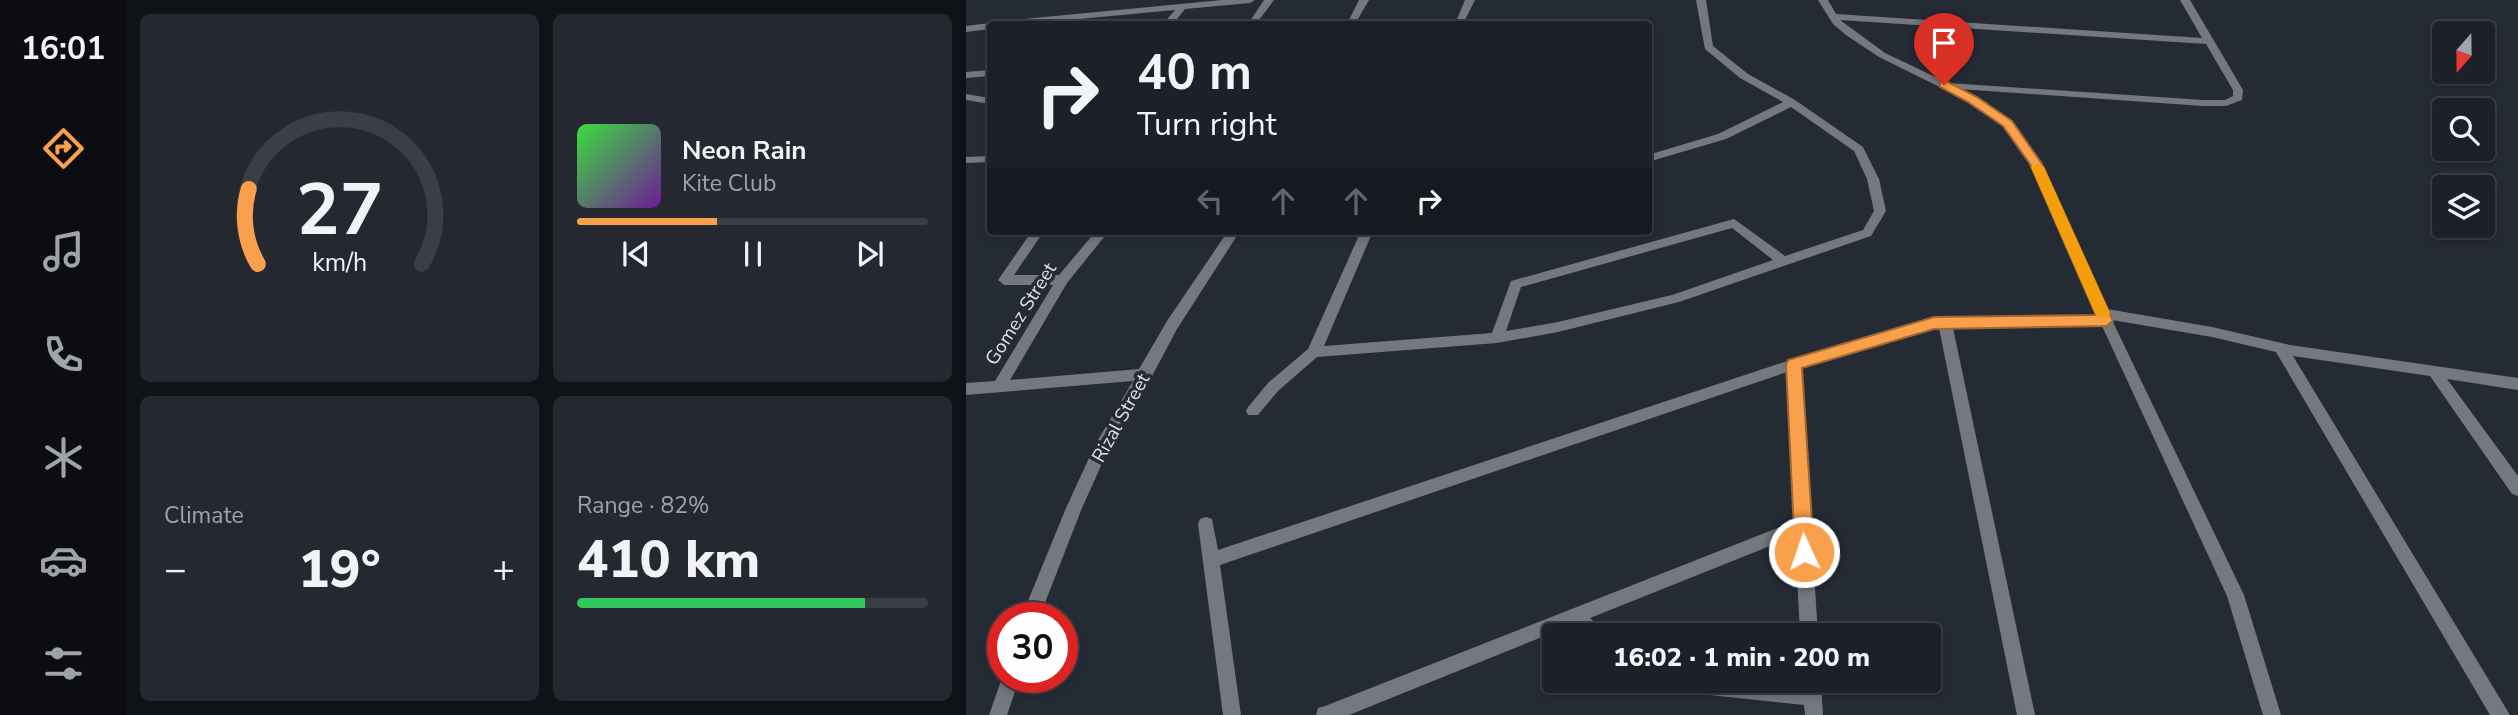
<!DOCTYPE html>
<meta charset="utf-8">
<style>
body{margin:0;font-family:"Nunito Sans",sans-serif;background:#252830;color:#f1f3f6;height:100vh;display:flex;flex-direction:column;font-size:26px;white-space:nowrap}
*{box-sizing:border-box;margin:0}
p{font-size:23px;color:#a0a3a8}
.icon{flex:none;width:38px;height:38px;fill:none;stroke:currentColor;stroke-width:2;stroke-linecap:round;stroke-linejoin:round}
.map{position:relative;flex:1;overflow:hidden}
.details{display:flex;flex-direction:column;gap:14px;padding:14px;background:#0f1216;width:840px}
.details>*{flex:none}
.guide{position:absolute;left:21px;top:21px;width:665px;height:214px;border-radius:7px;box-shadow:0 4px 10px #0003,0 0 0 2px #3a3e45;background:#1c2028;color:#f1f3f6;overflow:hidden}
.needle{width:46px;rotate:200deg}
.controls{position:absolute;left:1466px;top:21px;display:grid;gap:14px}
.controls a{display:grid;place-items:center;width:63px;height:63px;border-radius:7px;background:#1c2028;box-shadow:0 4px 10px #0003,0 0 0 2px #3a3e45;font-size:35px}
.speed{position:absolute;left:21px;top:602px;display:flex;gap:14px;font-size:35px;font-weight:700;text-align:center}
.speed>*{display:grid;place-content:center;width:91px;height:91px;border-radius:50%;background:#1c2028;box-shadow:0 4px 10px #0003,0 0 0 2px #3a3e45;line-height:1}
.speed .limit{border:10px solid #d22;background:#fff;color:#111}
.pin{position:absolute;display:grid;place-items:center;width:60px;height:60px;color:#fff;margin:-72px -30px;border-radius:50% 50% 50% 0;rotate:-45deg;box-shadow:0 0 7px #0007}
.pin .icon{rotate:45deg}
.me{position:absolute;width:77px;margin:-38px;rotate:357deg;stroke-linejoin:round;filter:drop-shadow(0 0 5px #0008)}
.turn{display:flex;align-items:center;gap:24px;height:147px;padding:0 35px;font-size:32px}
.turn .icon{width:91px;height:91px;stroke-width:2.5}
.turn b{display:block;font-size:49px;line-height:60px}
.lanes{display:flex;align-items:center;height:66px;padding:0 35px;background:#0003;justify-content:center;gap:35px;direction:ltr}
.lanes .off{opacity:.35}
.big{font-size:52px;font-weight:800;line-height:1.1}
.details .widget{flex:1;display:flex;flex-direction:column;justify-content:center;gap:10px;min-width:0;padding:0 24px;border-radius:10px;background:#252830}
.details .dial{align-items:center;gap:0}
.dial svg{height:182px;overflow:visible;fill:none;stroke:#3a3e45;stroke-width:7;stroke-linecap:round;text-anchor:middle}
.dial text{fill:#f1f3f6;stroke:none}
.song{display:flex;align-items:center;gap:21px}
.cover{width:84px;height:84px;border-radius:10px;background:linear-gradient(135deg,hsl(120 70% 55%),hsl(280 70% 35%))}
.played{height:7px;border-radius:4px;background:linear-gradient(90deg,#f9a04c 40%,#3a3e45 40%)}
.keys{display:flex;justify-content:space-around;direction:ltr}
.heat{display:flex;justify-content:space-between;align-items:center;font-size:38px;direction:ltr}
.charge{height:10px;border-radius:5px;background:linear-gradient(90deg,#34c759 82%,#3a3e45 0)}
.details .tiles{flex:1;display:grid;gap:14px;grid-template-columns:repeat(2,1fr)}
.trip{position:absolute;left:576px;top:623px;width:399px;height:70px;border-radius:7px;background:#1c2028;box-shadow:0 4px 10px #0003,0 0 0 2px #3a3e45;font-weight:800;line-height:70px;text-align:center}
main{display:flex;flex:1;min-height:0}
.tabs{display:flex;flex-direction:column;width:126px;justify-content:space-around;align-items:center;background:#0b0d10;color:#a0a3a8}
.tabs .icon{width:49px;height:49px}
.tabs .active{color:#f9a04c}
.tabs b{font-size:32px;color:#f1f3f6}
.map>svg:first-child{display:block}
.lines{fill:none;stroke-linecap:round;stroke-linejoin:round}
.street{fill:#75787e;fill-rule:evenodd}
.route{fill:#f9a04c;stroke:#a26831;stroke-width:2}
.slow{fill:#f59e0b}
.labels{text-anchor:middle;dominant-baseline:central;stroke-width:7;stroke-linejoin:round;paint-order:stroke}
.street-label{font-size:19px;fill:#e0e4ea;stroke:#252b35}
</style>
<main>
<nav class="tabs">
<b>16:01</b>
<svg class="icon active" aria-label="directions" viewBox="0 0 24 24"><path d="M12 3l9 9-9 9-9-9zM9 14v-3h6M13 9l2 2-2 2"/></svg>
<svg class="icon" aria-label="music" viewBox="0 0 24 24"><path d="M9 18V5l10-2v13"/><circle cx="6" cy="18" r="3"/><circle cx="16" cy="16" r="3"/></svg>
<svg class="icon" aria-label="phone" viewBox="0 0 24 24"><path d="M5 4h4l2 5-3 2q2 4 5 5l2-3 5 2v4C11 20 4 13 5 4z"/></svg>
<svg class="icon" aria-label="climate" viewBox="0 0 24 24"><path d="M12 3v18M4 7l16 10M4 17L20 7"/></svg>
<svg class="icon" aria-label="car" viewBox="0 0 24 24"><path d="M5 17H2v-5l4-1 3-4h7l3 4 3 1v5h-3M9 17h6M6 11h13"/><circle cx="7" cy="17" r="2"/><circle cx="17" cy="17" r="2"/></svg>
<svg class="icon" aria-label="filters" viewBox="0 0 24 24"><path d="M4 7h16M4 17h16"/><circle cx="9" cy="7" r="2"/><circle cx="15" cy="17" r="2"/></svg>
</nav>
<section class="details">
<div class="tiles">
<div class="widget dial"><svg viewBox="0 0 100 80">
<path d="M14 69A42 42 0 1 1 86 69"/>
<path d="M14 69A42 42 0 0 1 10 36" stroke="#f9a04c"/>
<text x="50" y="56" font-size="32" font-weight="700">27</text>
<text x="50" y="72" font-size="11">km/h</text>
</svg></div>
<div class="widget">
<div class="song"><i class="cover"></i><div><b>Neon Rain</b><p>Kite Club</p></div></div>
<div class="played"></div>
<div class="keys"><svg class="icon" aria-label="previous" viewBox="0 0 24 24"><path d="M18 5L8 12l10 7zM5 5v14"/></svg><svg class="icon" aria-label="pause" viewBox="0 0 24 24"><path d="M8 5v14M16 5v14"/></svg><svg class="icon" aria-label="next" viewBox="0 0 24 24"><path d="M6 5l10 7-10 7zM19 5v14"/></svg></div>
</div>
<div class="widget"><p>Climate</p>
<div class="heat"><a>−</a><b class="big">19°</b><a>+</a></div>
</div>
<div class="widget"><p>Range · 82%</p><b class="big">410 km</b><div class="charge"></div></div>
</div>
</section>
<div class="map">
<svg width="1552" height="715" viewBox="0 0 1552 715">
<rect width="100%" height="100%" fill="#252b35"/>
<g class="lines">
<g class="street">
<polygon points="256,0 289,0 284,3 219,9 207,24 197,24 209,10 60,24 31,24 36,21"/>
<polygon points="298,0 308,0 290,24 282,24"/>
<polygon points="393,0 403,0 389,24 381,24"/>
<polygon points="499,0 509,0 497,24 489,24"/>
<path d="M 730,0 L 740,0 L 747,46 L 782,74 L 829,100 L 897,147 L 913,179 L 920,211 L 905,236 L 713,302 L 592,332 L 531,343 L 351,357 L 312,391 L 292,415 L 282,415 L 280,411 L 282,407 L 302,383 L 342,349 L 395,231 L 407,231 L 358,346 L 526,333 L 545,281 L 768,219 L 819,256 L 897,230 L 908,211 L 901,179 L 888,151 L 825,107 L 760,139 L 682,162 L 682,155 L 752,134 L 817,102 L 774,78 L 739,49 ZM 766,228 L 807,260 L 706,295 L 592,322 L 540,331 L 555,287 Z"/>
<path d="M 852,0 L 862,0 L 870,14 L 1236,38 L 1214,0 L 1224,0 L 1277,90 L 1276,100 L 1260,106 L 1237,106 L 993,89 L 1010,97 L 1046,122 L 1074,162 L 1141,309 L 1246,327 L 1324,345 L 1552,378 L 1552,390 L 1481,379 L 1552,476 L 1552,496 L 1546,494 L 1464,376 L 1327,356 L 1544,715 L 1524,715 L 1310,352 L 1246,337 L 1146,320 L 1278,595 L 1315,715 L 1297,715 L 1261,596 L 1136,326 L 987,328 L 1069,715 L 1051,715 L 973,328 L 835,368 L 852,635 L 834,635 L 829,536 L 624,618 L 636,629 L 639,635 L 617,635 L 606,625 L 383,715 L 350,715 L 352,708 L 359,706 L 829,521 L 821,372 L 254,565 L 275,715 L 257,715 L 232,524 L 234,519 L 240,517 L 246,519 L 252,550 L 812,364 L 968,318 L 1131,316 L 1064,164 L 1038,126 L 1002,101 L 913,57 L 880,35 L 867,24 ZM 874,20 L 1240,44 L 1267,90 L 1267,96 L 1259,100 L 1237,100 L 982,83 L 919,53 Z"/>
<polygon points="24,23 28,24 24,24 24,29 0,32 0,26"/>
<polygon points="24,70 24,76 0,78 0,72"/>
<polygon points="0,94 24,98 24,104 0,100"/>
<polygon points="24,156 24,162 0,163 0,157"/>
<polygon points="66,231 78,231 48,275 93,275 130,231 143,231 101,283 44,380 173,369 201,321 262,231 274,231 211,329 185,378 182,379 143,448 116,508 73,618 55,618 100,508 129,445 167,381 0,395 0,383 29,381 87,285 38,285 32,280"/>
<polygon points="37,675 37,677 54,677 41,715 23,715"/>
<polygon points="714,681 782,681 837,687 837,681 855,681 857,715 839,715 838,705 734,694 716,688"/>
</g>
</g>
<polygon class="route" points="974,82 982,82 1011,97 1046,121 1076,164 1147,321 1140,326 968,329 836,368 848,552 845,558 838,561 832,558 829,552 820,365 822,360 968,317 1130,315 1064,164 1037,126 1002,102 974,87"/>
<polygon class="slow" points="1071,163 1078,167 1144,313 1142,317 1131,317 1129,313 1065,167"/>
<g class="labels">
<g class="street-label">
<text transform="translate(55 314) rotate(-58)">Gomez Street</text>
<text transform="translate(155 418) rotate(-61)">Rizal Street</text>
</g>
</g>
</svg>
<div class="controls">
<a><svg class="needle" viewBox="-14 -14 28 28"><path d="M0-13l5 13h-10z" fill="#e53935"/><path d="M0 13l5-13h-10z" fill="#a0a3a8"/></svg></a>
<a><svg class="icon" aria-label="search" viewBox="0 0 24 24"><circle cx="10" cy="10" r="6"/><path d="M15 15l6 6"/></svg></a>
<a><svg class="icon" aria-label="layers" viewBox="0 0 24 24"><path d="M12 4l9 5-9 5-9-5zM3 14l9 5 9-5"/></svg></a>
</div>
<div class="speed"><div class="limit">30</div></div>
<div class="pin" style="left:978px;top:85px;background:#d93025"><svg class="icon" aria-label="arrive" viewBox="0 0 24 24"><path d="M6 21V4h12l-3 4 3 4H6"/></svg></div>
<svg class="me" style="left:838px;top:552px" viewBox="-20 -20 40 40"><circle r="17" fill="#f9a04c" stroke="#fff" stroke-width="3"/><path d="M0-11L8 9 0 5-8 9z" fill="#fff"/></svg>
<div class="trip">16:02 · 1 min · 200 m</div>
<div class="guide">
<div class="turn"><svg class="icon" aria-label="right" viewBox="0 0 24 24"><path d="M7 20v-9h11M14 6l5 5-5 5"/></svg><div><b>40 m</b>Turn right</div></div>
<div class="lanes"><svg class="icon off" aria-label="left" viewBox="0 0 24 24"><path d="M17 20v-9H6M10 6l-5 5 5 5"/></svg><svg class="icon off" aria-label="ahead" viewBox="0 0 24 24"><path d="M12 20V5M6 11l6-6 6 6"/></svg><svg class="icon off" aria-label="ahead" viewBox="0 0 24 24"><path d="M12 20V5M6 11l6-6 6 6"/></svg><svg class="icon" aria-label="right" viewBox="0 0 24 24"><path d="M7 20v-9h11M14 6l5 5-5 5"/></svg></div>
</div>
</div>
</main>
